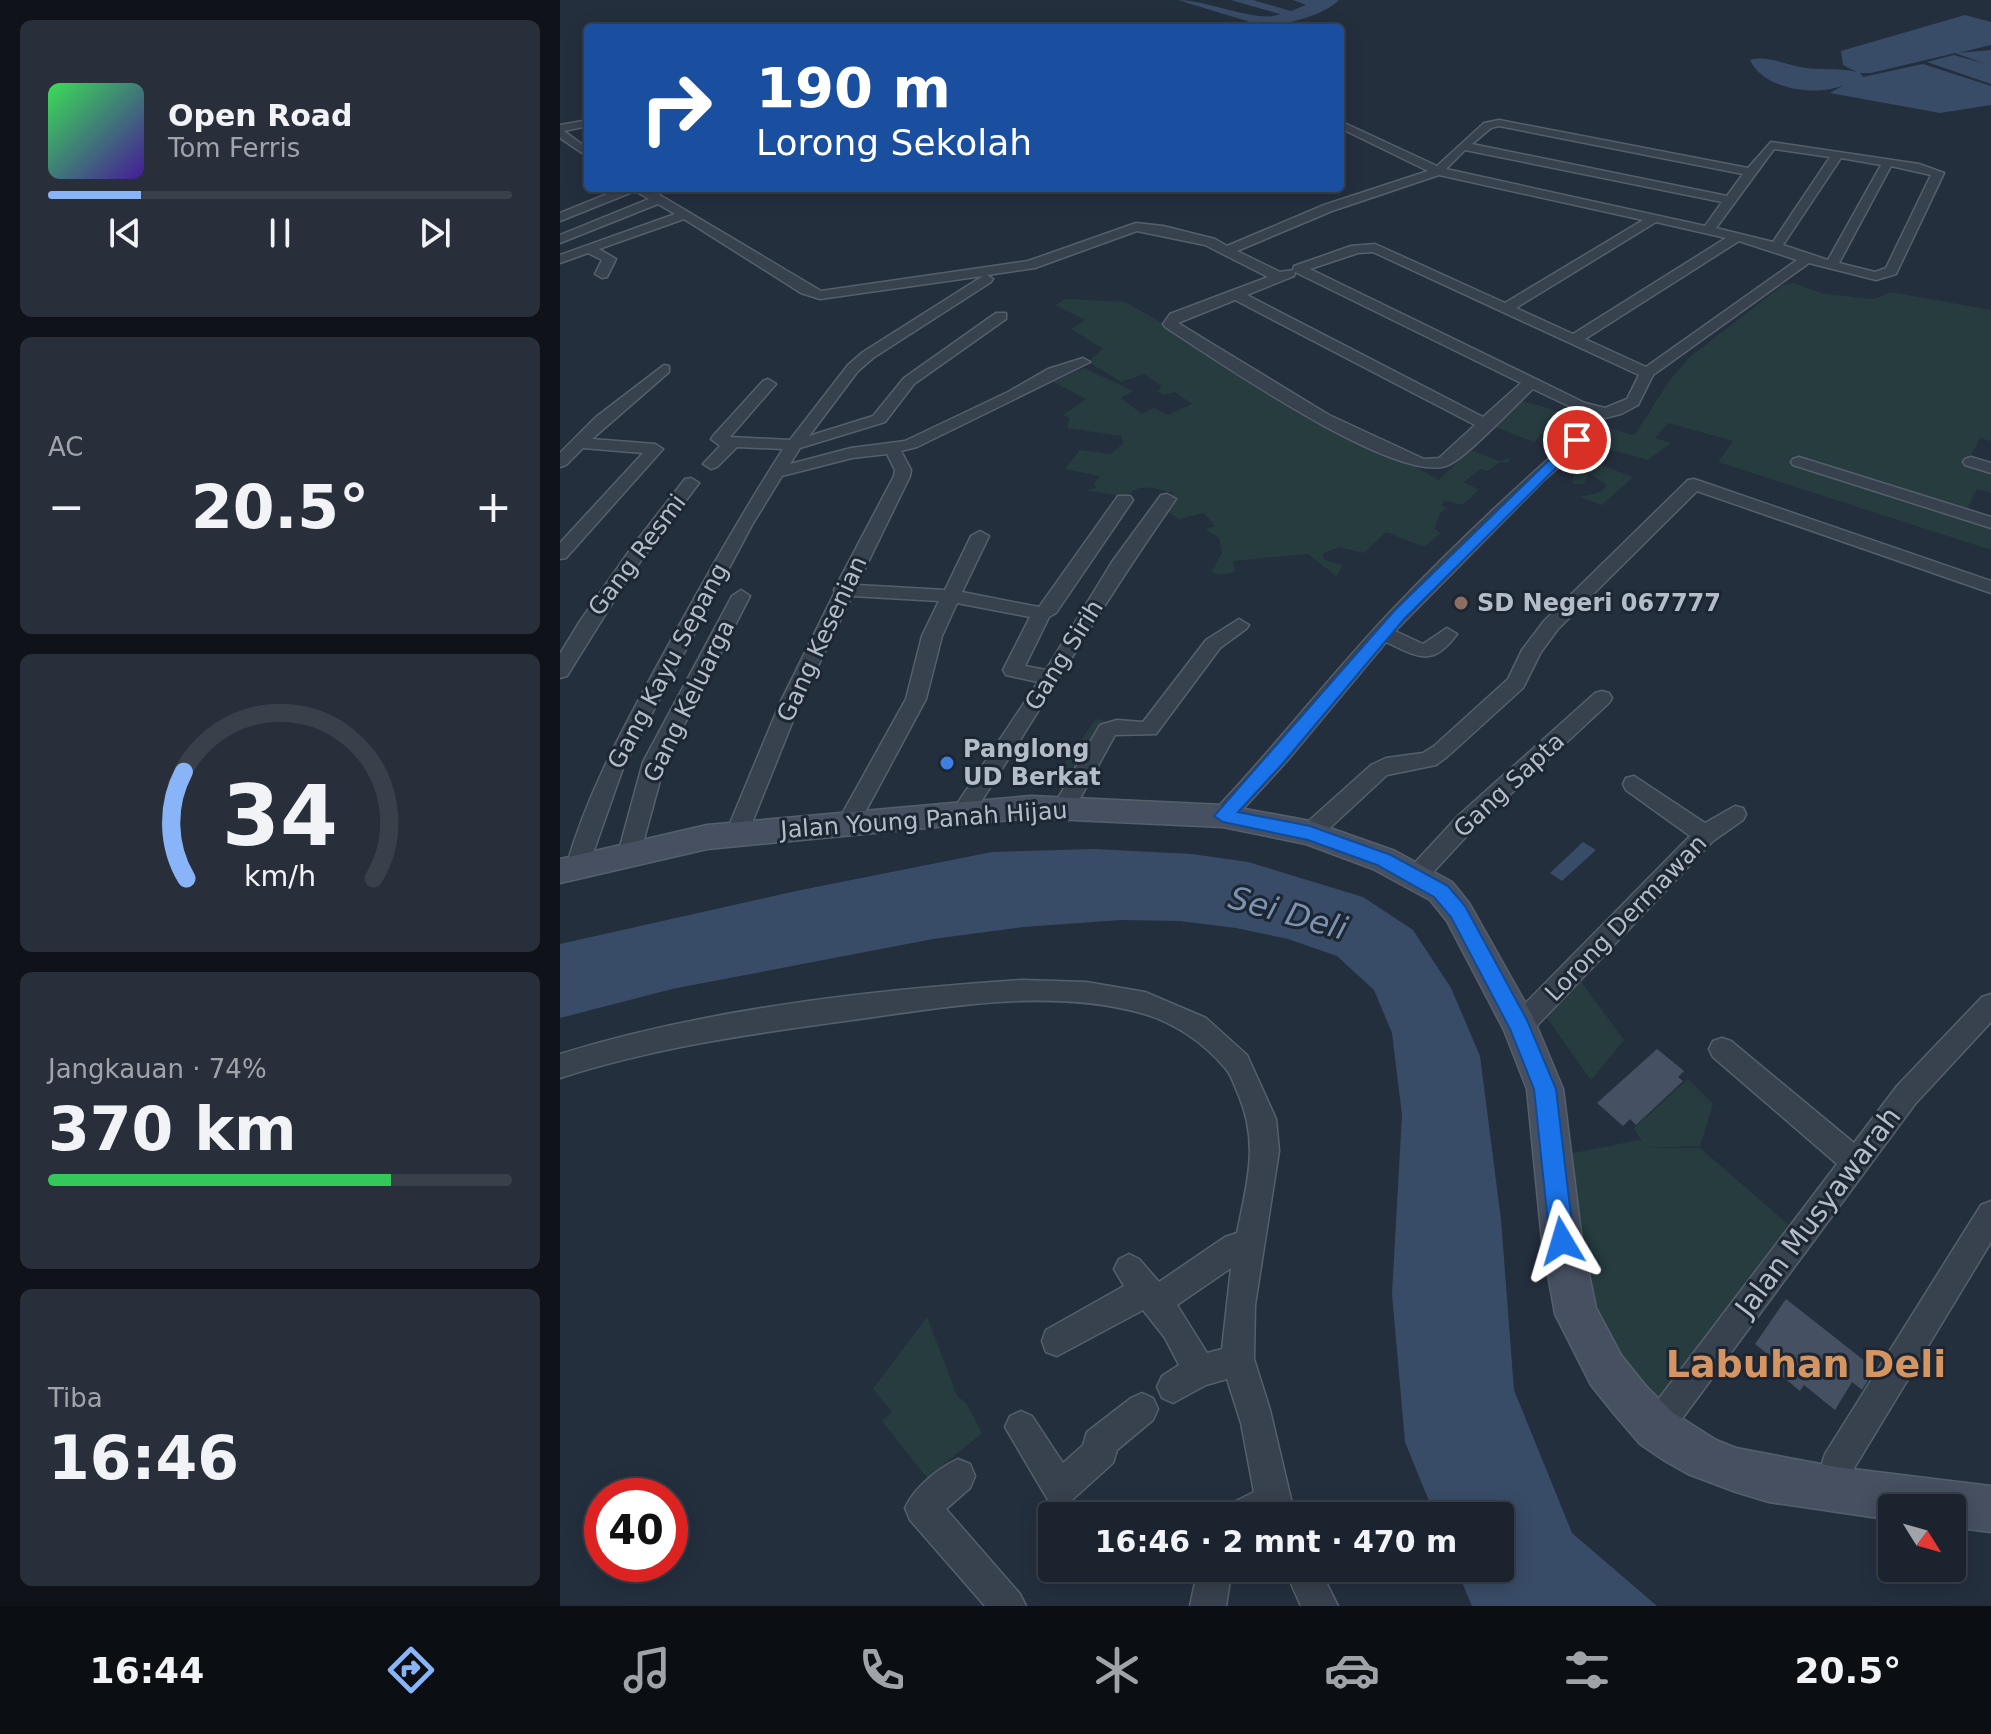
<!DOCTYPE html>
<html lang="id">
<meta charset="utf-8">
<style>
body{margin:0;font-family:"DejaVu Sans",sans-serif;background:#282f3a;color:#f1f3f6;height:100vh;display:flex;flex-direction:column;font-size:30px;white-space:nowrap}
*{box-sizing:border-box;margin:0}
p{font-size:26px;color:#a0a4aa}
.icon{flex:none;width:44px;height:44px;fill:none;stroke:currentColor;stroke-width:2;stroke-linecap:round;stroke-linejoin:round}
.map{position:relative;flex:1;overflow:hidden}
.side{display:flex;flex-direction:column;gap:20px;padding:20px;background:#0f1319;width:560px}
.side>*{flex:none}
.top-card{position:absolute;left:24px;top:24px;width:760px;height:168px;border-radius:8px;box-shadow:0 4px 20px #0003,0 0 0 2px #39404a;background:#1a4fa0;color:#fff;overflow:hidden}
.needle{width:52px;rotate:127deg}
.buttons{position:absolute;left:1318px;top:1494px;display:grid;gap:16px}
.buttons a{display:grid;place-items:center;width:88px;height:88px;border-radius:8px;background:#1b232e;box-shadow:0 4px 20px #0003,0 0 0 2px #39404a;font-size:40px}
.speed{position:absolute;left:24px;top:1478px;display:flex;gap:16px;font-size:40px;font-weight:700;text-align:center}
.speed>*{display:grid;place-content:center;width:104px;height:104px;border-radius:50%;background:#1b232e;box-shadow:0 4px 20px #0003,0 0 0 2px #39404a;line-height:1}
.speed .limit{border:12px solid #d22;background:#fff;color:#111}
.pin{position:absolute;display:grid;place-items:center;width:68px;height:68px;color:#fff;margin:-34px;border:4px solid #fff;border-radius:50%;box-shadow:0 2px 8px #0007}
.me{position:absolute;width:88px;margin:-44px;rotate:353deg;stroke-linejoin:round;filter:drop-shadow(0 0 6px #0008)}
.turn{display:flex;align-items:center;gap:28px;height:168px;padding:0 40px;font-size:36px}
.turn .icon{width:104px;height:104px;stroke-width:2.5}
.turn b{display:block;font-size:56px;line-height:68px}
.big{font-size:60px;font-weight:800;line-height:1.1}
.side .tile{flex:1;display:flex;flex-direction:column;justify-content:center;gap:12px;min-width:0;padding:0 28px;border-radius:12px;background:#282f3a}
.side .dial{align-items:center;gap:0}
.dial svg{height:208px;overflow:visible;fill:none;stroke:#39404a;stroke-width:7;stroke-linecap:round;text-anchor:middle}
.dial text{fill:#f1f3f6;stroke:none}
.song{display:flex;align-items:center;gap:24px}
.cover{width:96px;height:96px;border-radius:12px;background:linear-gradient(135deg,hsl(130 70% 55%),hsl(260 70% 35%))}
.played{height:8px;border-radius:4px;background:linear-gradient(90deg,#8ab4f8 20%,#39404a 20%)}
.keys{display:flex;justify-content:space-around;direction:ltr}
.heat{display:flex;justify-content:space-between;align-items:center;font-size:44px;direction:ltr}
.charge{height:12px;border-radius:6px;background:linear-gradient(90deg,#34c759 74%,#39404a 0)}
.trip{position:absolute;left:478px;top:1502px;width:476px;height:80px;border-radius:8px;background:#1b232e;box-shadow:0 4px 20px #0003,0 0 0 2px #39404a;font-weight:800;line-height:80px;text-align:center}
.dock{display:flex;height:128px;justify-content:space-around;align-items:center;background:#0b0e12;color:#a0a4aa}
.dock .icon{width:56px;height:56px}
.dock .active{color:#8ab4f8}
.dock b{font-size:36px;color:#f1f3f6}
main{display:flex;flex:1;min-height:0}
.map>svg:first-child{display:block}
.green{fill:#263c3f}
.water{fill:#394c67}
.building{fill:#455162}
.lines{fill:none;stroke-linecap:round;stroke-linejoin:round}
.street-casing{stroke:#565f6c;stroke-width:3}
.secondary-casing{stroke:#565f6c;stroke-width:3}
.street{fill:#38414e;fill-rule:evenodd}
.secondary{fill:#465061;fill-rule:evenodd}
.route{fill:#1a73e8;stroke:#114b97;stroke-width:2}
.education-dot{fill:#8d6e63;stroke:#1d2633;stroke-width:3}
.shop-dot{fill:#3f7fe0;stroke:#1d2633;stroke-width:3}
.labels{text-anchor:middle;dominant-baseline:central;stroke-width:6;stroke-linejoin:round;paint-order:stroke}
.street-label{font-size:24px;fill:#b4bcc9;stroke:#1d2633}
.poi-label{font-size:24px;font-weight:bold;fill:#b4bcc9;stroke:#1d2633;text-anchor:start}
.near-street-label{font-size:28px;fill:#b4bcc9;stroke:#1d2633}
.near-water-label{font-size:32px;font-style:italic;fill:#7c92b1;stroke:#1d2633}
.near-district-label{font-size:38px;font-weight:bold;fill:#d59563;stroke:#1d2633}
</style>
<main>
<section class="side">
<div class="tile">
<div class="song"><i class="cover"></i><div><b>Open Road</b><p>Tom Ferris</p></div></div>
<div class="played"></div>
<div class="keys"><svg class="icon" aria-label="previous" viewBox="0 0 24 24"><path d="M18 5L8 12l10 7zM5 5v14"/></svg><svg class="icon" aria-label="pause" viewBox="0 0 24 24"><path d="M8 5v14M16 5v14"/></svg><svg class="icon" aria-label="next" viewBox="0 0 24 24"><path d="M6 5l10 7-10 7zM19 5v14"/></svg></div>
</div>
<div class="tile"><p>AC</p>
<div class="heat"><a>−</a><b class="big">20.5°</b><a>+</a></div>
</div>
<div class="tile dial"><svg viewBox="0 0 100 80">
<path d="M14 69A42 42 0 1 1 86 69"/>
<path d="M14 69A42 42 0 0 1 13 28" stroke="#8ab4f8"/>
<text x="50" y="56" font-size="32" font-weight="700">34</text>
<text x="50" y="72" font-size="11">km/h</text>
</svg></div>
<div class="tile"><p>Jangkauan · 74%</p><b class="big">370 km</b><div class="charge"></div></div>
<div class="tile"><p>Tiba</p><b class="big">16:46</b></div>
</section>
<div class="map">
<svg width="1431" height="1606" viewBox="0 0 1431 1606">
<rect width="100%" height="100%" fill="#242f3e"/>
<g class="green">
<polygon points="1234,283 1261,293 1285,296 1313,299 1331,292 1431,310 1431,441 1420,438 1407,464 1431,471 1431,493 1417,489 1405,513 1235,458 1233,463 1431,525 1431,550 1158,462 1173,441 1108,423 1095,438 1111,443 1088,460 1029,444 1045,426 1072,435 1076,433 1109,381 1131,356 1223,285"/>
<path d="M 506,299 L 565,302 L 879,480 L 960,400 L 1035,422 L 1021,433 L 994,423 L 974,442 L 935,427 L 911,450 L 939,461 L 950,459 L 947,463 L 940,462 L 927,471 L 921,469 L 904,482 L 919,490 L 902,505 L 885,501 L 881,505 L 887,508 L 881,512 L 874,529 L 881,533 L 864,547 L 826,532 L 804,553 L 779,547 L 763,554 L 764,560 L 783,565 L 776,576 L 748,554 L 673,561 L 675,572 L 661,575 L 651,572 L 662,553 L 659,538 L 645,529 L 655,526 L 644,513 L 619,519 L 603,509 L 613,493 C 596,489 579,481 567,497 L 525,490 L 537,488 L 534,484 L 540,476 L 505,469 L 520,450 L 551,454 L 563,443 L 561,436 L 507,428 L 510,418 L 503,415 L 526,399 L 493,382 L 524,368 L 573,391 L 561,398 L 582,414 L 594,408 L 608,415 L 632,404 L 615,392 L 604,395 L 597,391 L 602,386 L 584,374 L 562,382 L 528,362 L 543,349 L 511,329 L 525,320 L 495,305 Z"/>
<polygon points="1009,453 1073,477 1042,505 1020,497 1041,492 1047,485 1029,473 1024,484 1012,484 1015,470 1008,467 1008,462 1003,459"/>
<polygon points="536,719 548,722 515,775 499,771"/>
<polygon points="1021,982 1064,1040 1031,1080 985,1015"/>
<polygon points="1128,1079 1153,1104 1140,1146 1085,1148 1140,1148 1237,1232 1098,1410 1064,1369 1028,1304 1004,1155 1079,1140 1082,1142 1074,1128"/>
<polygon points="367,1317 397,1396 407,1404 422,1433 367,1478 322,1421 332,1412 313,1389"/>
</g>
<g class="water">
<path d="M 618,0 C 647,0 700,24 720,14 L 671,0 L 693,0 L 731,11 L 746,5 L 733,0 L 779,0 C 760,19 711,28 685,28 L 693,23 Z"/>
<path d="M 1405,15 L 1431,22 L 1431,45 L 1398,53 L 1431,50 L 1431,84 L 1367,62 L 1394,55 L 1426,64 L 1395,53 L 1311,73 L 1300,73 L 1303,77 L 1363,64 L 1431,86 L 1431,105 L 1380,113 L 1270,93 L 1284,85 C 1256,97 1204,90 1190,60 C 1207,55 1223,64 1240,67 C 1259,71 1277,67 1297,72 L 1283,65 L 1281,51 Z"/>
<polygon points="1023,842 1036,850 1002,881 990,873"/>
<polygon points="534,849 632,854 688,862 803,897 853,930 891,988 920,1056 941,1220 954,1390 1012,1533 1097,1606 912,1606 896,1568 940,1568 940,1516 875,1516 845,1442 832,1294 842,1115 832,1033 814,990 777,956 728,939 676,928 620,921 561,920 463,927 373,939 112,989 0,1018 0,944 236,891 432,852"/>
</g>
<g class="building">
<polygon points="1097,1049 1124,1071 1118,1077 1123,1081 1076,1125 1070,1119 1063,1126 1037,1103"/>
<polygon points="1226,1299 1315,1369 1302,1390 1292,1382 1275,1410 1244,1385 1240,1391 1218,1373 1222,1366 1195,1344"/>
</g>
<g class="lines">
<defs>
<g id="street">
<polygon points="28,120 28,126 4,131 28,149 28,157 0,138 0,125"/>
<path d="M 939,120 L 1188,168 L 1211,142 L 1359,164 L 1384,173 L 1336,274 L 1316,280 L 1249,263 L 1093,375 L 1078,405 L 1061,414 L 1045,418 L 1015,409 L 973,389 C 955,405 905,460 886,466 C 833,483 655,359 605,327 L 603,324 L 610,314 L 708,277 L 645,245 L 577,231 L 475,268 L 427,275 L 433,279 L 431,282 L 313,358 L 298,371 L 249,436 L 313,416 L 344,378 L 436,313 L 446,313 L 446,319 L 354,384 L 325,422 L 240,448 L 230,464 L 291,448 L 345,441 L 448,392 L 488,369 L 523,358 L 530,362 L 357,447 L 341,451 L 351,470 L 350,476 L 297,585 L 385,590 L 411,536 L 420,531 L 429,536 L 402,592 L 479,607 L 558,496 L 570,496 L 573,500 L 496,613 L 489,617 L 465,666 L 486,670 L 552,562 L 601,495 L 607,494 L 616,499 C 543,603 479,712 410,819 L 402,821 L 394,819 L 391,813 L 478,682 L 446,675 L 443,670 L 470,617 L 397,603 L 382,636 L 366,699 L 295,831 L 287,833 L 279,831 L 276,825 L 346,699 L 362,636 L 379,601 L 292,596 L 240,703 L 188,833 L 185,839 L 177,842 L 169,839 L 166,833 L 220,703 L 275,592 L 274,590 L 334,476 L 335,470 L 327,454 L 292,458 L 222,476 L 192,525 L 63,768 L 26,873 L 18,876 L 10,873 L 6,867 C 29,788 64,727 103,655 C 141,585 181,515 223,449 L 177,447 L 157,467 L 151,469 L 143,464 L 160,446 L 151,439 L 153,436 L 203,381 L 208,379 L 216,384 L 170,437 L 230,440 L 288,365 L 303,352 L 423,276 L 260,299 L 241,293 L 124,219 L 39,249 L 56,259 L 47,277 L 42,278 L 35,274 L 42,260 L 28,253 L 0,263 L 0,255 L 115,214 L 98,204 L 0,243 L 0,235 L 89,199 L 75,191 L 0,221 L 0,213 L 62,188 L 88,188 L 261,291 L 468,261 L 576,223 L 603,226 L 655,239 L 667,246 L 764,205 L 868,171 L 780,128 L 780,121 L 877,166 L 924,123 ZM 939,126 L 1183,174 L 1167,196 L 912,144 L 931,128 ZM 1214,149 L 1270,157 L 1213,242 L 1156,228 ZM 905,150 L 1162,202 L 1145,226 L 886,169 ZM 1281,158 L 1321,165 L 1268,260 L 1223,245 ZM 1331,166 L 1371,175 L 1326,268 L 1315,272 L 1279,263 ZM 879,175 L 1083,220 L 945,303 L 815,244 L 791,246 L 734,266 L 733,270 L 720,272 L 677,251 L 772,211 ZM 1096,222 L 1166,238 L 1013,334 L 956,308 ZM 1179,241 L 1237,260 L 1086,367 L 1025,339 ZM 813,252 L 1079,375 L 1067,399 L 1045,408 L 1025,403 L 750,269 L 798,253 ZM 735,272 L 961,383 L 923,417 L 687,295 L 734,276 ZM 675,300 L 915,425 L 879,458 L 864,459 L 769,415 L 618,323 Z"/>
<polygon points="104,365 109,366 109,372 32,439 95,444 103,449 6,558 0,559 0,543 83,453 23,448 6,465 0,467 0,453 36,417"/>
<path d="M 1038,419 L 1046,424 L 1044,427 L 983,481 L 835,631 L 863,644 L 887,628 L 897,634 C 872,668 858,657 826,642 L 726,762 L 671,822 L 663,824 L 655,822 L 652,816 L 655,810 C 717,745 771,674 833,609 C 896,543 963,480 1032,421 Z"/>
<polygon points="1239,457 1431,517 1431,528 1233,465 1231,462 1233,459"/>
<polygon points="1411,457 1431,463 1431,473 1405,465 1403,462 1405,459"/>
<polygon points="131,478 139,483 68,578 7,676 0,678 0,654 20,621 72,547 125,479"/>
<polygon points="1134,479 1431,581 1431,593 1137,491 998,629 981,652 963,688 888,756 876,765 827,775 758,839 750,842 742,839 739,833 742,827 811,765 826,758 863,753 874,746 948,679 962,650 984,621 1128,480"/>
<polygon points="181,590 190,596 105,762 80,854 77,860 69,863 61,860 58,854 83,762 172,596"/>
<polygon points="679,619 689,625 686,629 660,648 596,734 555,735 512,813 504,815 496,813 493,807 540,725 557,720 583,722 646,640"/>
<polygon points="1042,691 1049,693 1052,698 1049,703 915,827 865,881 857,884 849,881 845,875 849,869 899,815 1035,693"/>
<polygon points="1074,776 1145,823 1175,806 1183,808 1186,814 1183,820 1153,841 969,1034 960,1037 951,1034 947,1026 951,1018 1130,836 1066,790 1063,784 1066,778"/>
<path d="M 462,980 L 526,982 L 585,992 L 646,1018 L 687,1055 L 716,1119 L 719,1151 L 695,1305 L 694,1359 L 710,1410 L 735,1516 L 665,1516 L 670,1504 L 694,1492 L 681,1423 L 667,1379 L 646,1385 L 613,1403 L 602,1398 L 597,1387 L 602,1376 L 619,1365 L 605,1338 L 583,1310 L 497,1356 L 486,1352 L 482,1341 L 486,1330 L 564,1286 L 554,1269 L 559,1259 L 569,1254 L 579,1259 L 599,1282 L 665,1237 L 677,1233 C 687,1183 699,1145 679,1096 C 675,1088 672,1076 666,1069 C 644,1043 614,1022 581,1013 C 486,987 381,1008 285,1021 C 189,1034 93,1048 0,1078 L 0,1054 C 145,1009 310,990 462,980 ZM 671,1268 L 662,1349 L 647,1353 L 617,1305 Z"/>
<polygon points="1431,994 1431,1022 1355,1104 1107,1439 1096,1444 1085,1439 1080,1428 1085,1417 1277,1164 1153,1057 1149,1049 1153,1041 1162,1038 1171,1041 1294,1143 1337,1086 1422,997"/>
<path d="M 1431,1201 L 1431,1242 L 1293,1470 L 1293,1490 L 1288,1502 L 1276,1507 L 1264,1502 C 1258,1486 1259,1470 1265,1454 L 1421,1205 Z"/>
<polygon points="582,1393 593,1398 598,1409 593,1420 557,1450 553,1463 512,1500 500,1505 488,1500 445,1427 450,1416 461,1411 472,1416 503,1463 523,1445 527,1432 571,1398"/>
<path d="M 398,1459 L 410,1464 L 415,1476 L 410,1488 L 386,1509 L 460,1594 L 466,1606 L 425,1606 L 350,1520 L 345,1508 C 354,1488 378,1468 398,1459 Z"/>
<polygon points="638,1568 672,1568 666,1606 630,1606"/>
<polygon points="724,1568 759,1568 778,1606 741,1606"/>
</g>
<polygon id="secondary" points="471,796 663,805 750,821 835,851 892,882 909,903 972,1015 1003,1089 1022,1241 1036,1308 1061,1355 1085,1385 1112,1412 1156,1440 1176,1448 1276,1467 1431,1486 1431,1532 1392,1527 1392,1508 1332,1508 1332,1520 1209,1502 1176,1492 1128,1474 1105,1461 1080,1444 1055,1415 1031,1385 995,1314 982,1241 967,1089 944,1030 887,921 870,900 813,869 746,844 663,827 471,818 147,849 0,883 0,859 147,825"/>
</defs>
<use href="#street" class="street-casing"/>
<use href="#secondary" class="secondary-casing"/>
<use href="#street" class="street"/>
<use href="#secondary" class="secondary"/>
</g>
<polygon class="route" points="1013,437 1024,440 845,618 724,762 678,812 750,826 831,855 888,886 905,906 967,1020 996,1089 1014,1241 1011,1250 1002,1253 994,1250 990,1241 974,1089 950,1029 891,917 874,897 817,865 748,840 663,822 654,816 834,611"/>
<circle class="education-dot" cx="901" cy="603" r="8"/>
<circle class="shop-dot" cx="387" cy="763" r="8"/>
<g class="labels">
<g class="street-label">
<text transform="translate(77 555) rotate(-53)">Gang Resmi</text>
<text transform="translate(262 639) rotate(-65)">Gang Kesenian</text>
<text transform="translate(504 655) rotate(-58)">Gang Sirih</text>
<text transform="translate(108 666) rotate(-62)">Gang Kayu Sepang</text>
<text transform="translate(129 701) rotate(-64)">Gang Keluarga</text>
<text transform="translate(949 785) rotate(-43)">Gang Sapta</text>
<text transform="translate(364 820) rotate(-4)">Jalan Young Panah Hijau</text>
<text transform="translate(1066 918) rotate(-46)">Lorong Dermawan</text>
</g>
<g class="poi-label">
<text x="917" y="603">SD Negeri 067777</text>
<text x="403" y="749">Panglong<tspan x="403" dy="28">UD Berkat</tspan></text>
</g>
<g class="near-street-label">
<text transform="translate(1258 1212) rotate(-53)">Jalan Musyawarah</text>
</g>
<g class="near-water-label">
<text transform="translate(728 913) rotate(16)">Sei Deli</text>
</g>
<g class="near-district-label">
<text x="1246" y="1364">Labuhan Deli</text>
</g>
</g>
</svg>
<div class="buttons">
<a><svg class="needle" viewBox="-14 -14 28 28"><path d="M0-13l5 13h-10z" fill="#e53935"/><path d="M0 13l5-13h-10z" fill="#a0a4aa"/></svg></a>
</div>
<div class="speed"><div class="limit">40</div></div>
<div class="pin" style="left:1017px;top:440px;background:#d93025"><svg class="icon" aria-label="arrive" viewBox="0 0 24 24"><path d="M6 21V4h12l-3 4 3 4H6"/></svg></div>
<svg class="me" style="left:1002px;top:1241px" viewBox="-20 -20 40 40"><path d="M0-17L14 15 0 8-14 15z" fill="#1a73e8" stroke="#fff" stroke-width="4"/></svg>
<div class="trip">16:46 · 2 mnt · 470 m</div>
<div class="top-card">
<div class="turn"><svg class="icon" aria-label="right" viewBox="0 0 24 24"><path d="M7 20v-9h11M14 6l5 5-5 5"/></svg><div><b>190 m</b>Lorong Sekolah</div></div>
</div>
</div>
</main>
<nav class="dock">
<b>16:44</b>
<svg class="icon active" aria-label="directions" viewBox="0 0 24 24"><path d="M12 3l9 9-9 9-9-9zM9 14v-3h6M13 9l2 2-2 2"/></svg>
<svg class="icon" aria-label="music" viewBox="0 0 24 24"><path d="M9 18V5l10-2v13"/><circle cx="6" cy="18" r="3"/><circle cx="16" cy="16" r="3"/></svg>
<svg class="icon" aria-label="phone" viewBox="0 0 24 24"><path d="M5 4h4l2 5-3 2q2 4 5 5l2-3 5 2v4C11 20 4 13 5 4z"/></svg>
<svg class="icon" aria-label="climate" viewBox="0 0 24 24"><path d="M12 3v18M4 7l16 10M4 17L20 7"/></svg>
<svg class="icon" aria-label="car" viewBox="0 0 24 24"><path d="M5 17H2v-5l4-1 3-4h7l3 4 3 1v5h-3M9 17h6M6 11h13"/><circle cx="7" cy="17" r="2"/><circle cx="17" cy="17" r="2"/></svg>
<svg class="icon" aria-label="filters" viewBox="0 0 24 24"><path d="M4 7h16M4 17h16"/><circle cx="9" cy="7" r="2"/><circle cx="15" cy="17" r="2"/></svg>
<b>20.5°</b>
</nav>
